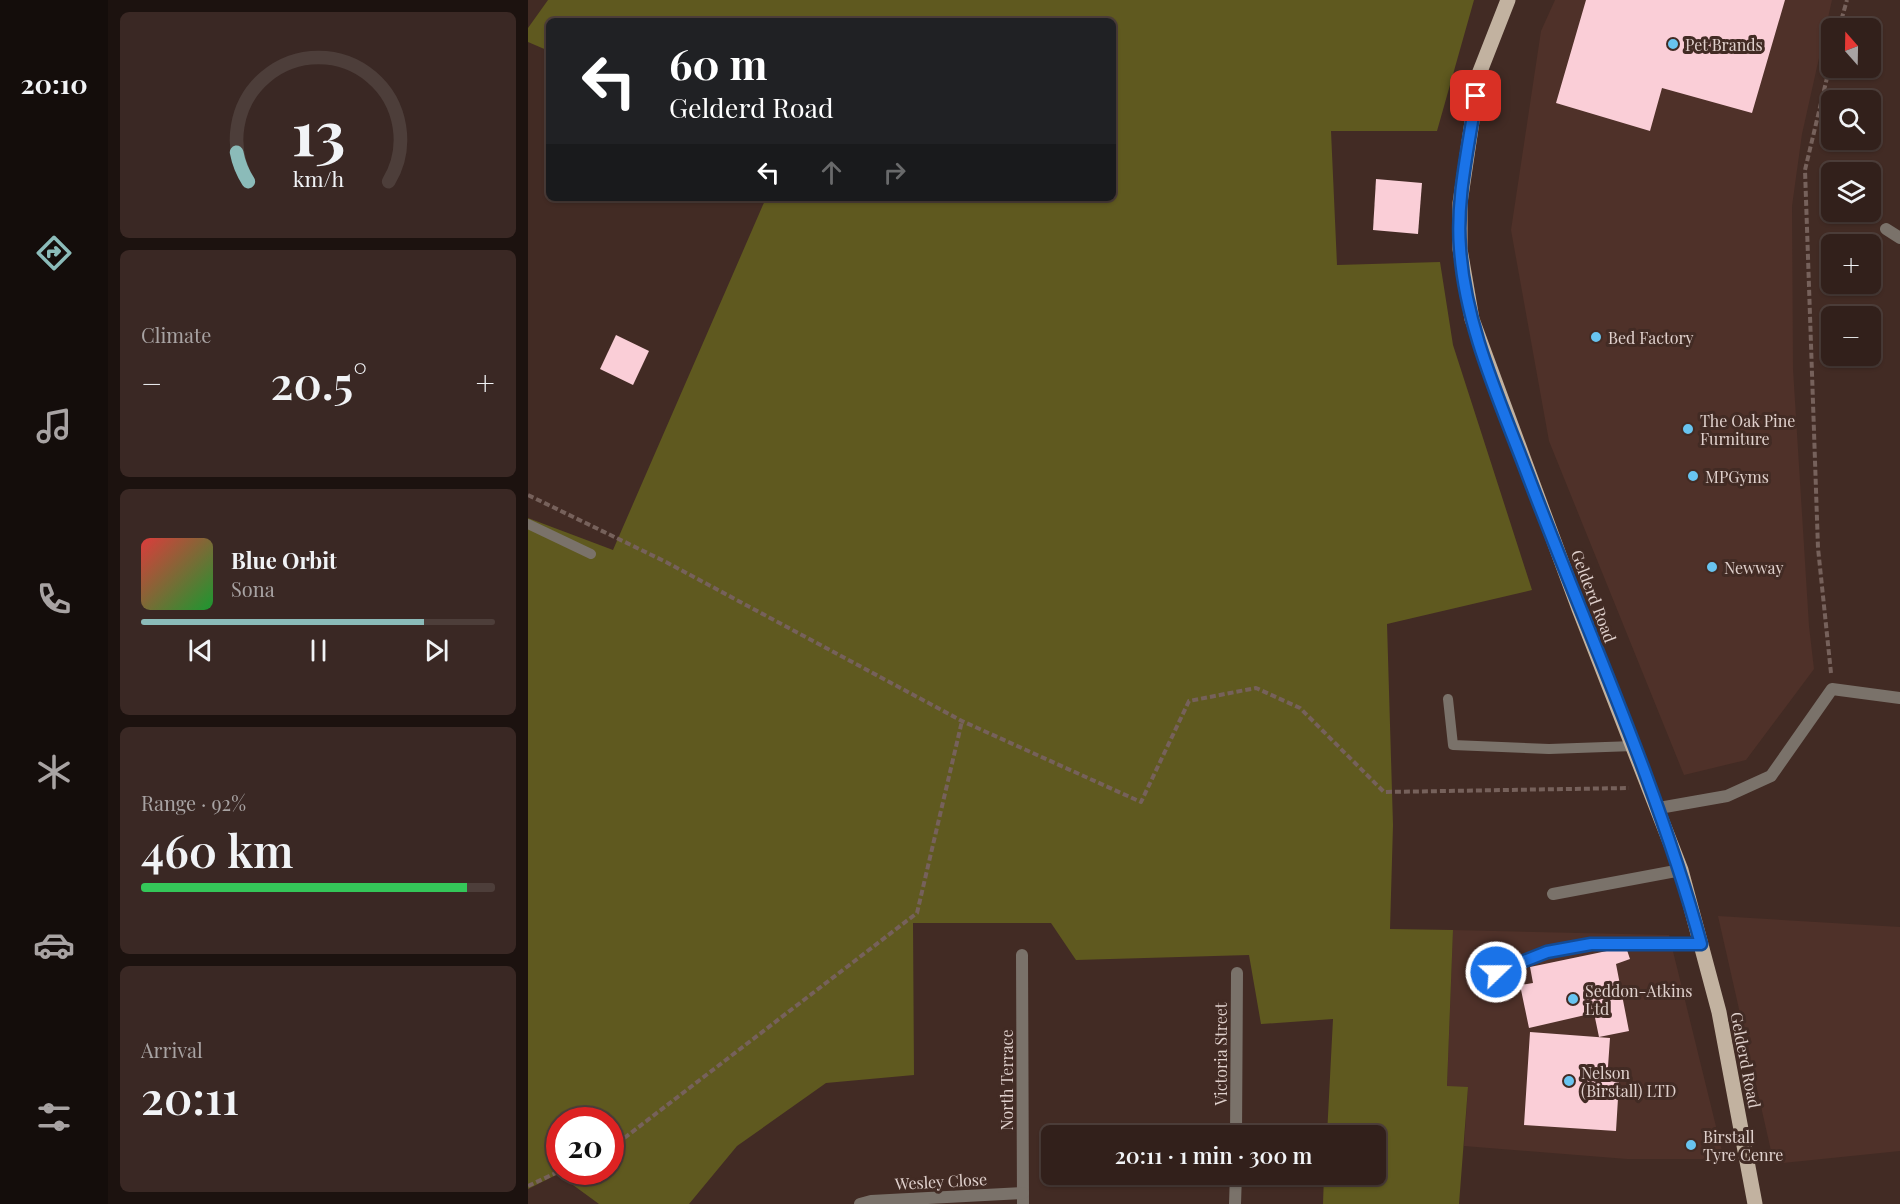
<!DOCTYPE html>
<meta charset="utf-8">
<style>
body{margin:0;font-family:"Playfair Display",serif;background:#3a2824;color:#f1f3f6;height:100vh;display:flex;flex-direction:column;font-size:22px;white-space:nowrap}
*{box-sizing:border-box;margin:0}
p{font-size:20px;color:#a8a3a3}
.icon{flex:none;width:33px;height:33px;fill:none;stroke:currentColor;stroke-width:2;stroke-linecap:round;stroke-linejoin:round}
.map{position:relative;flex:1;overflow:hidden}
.panel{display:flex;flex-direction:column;gap:12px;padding:12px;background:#1c120f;width:420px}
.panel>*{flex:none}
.guide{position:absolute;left:18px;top:18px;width:570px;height:183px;border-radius:9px;box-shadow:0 2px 4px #0004,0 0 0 2px #4d3e3a;background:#202124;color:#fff;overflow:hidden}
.needle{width:39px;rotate:340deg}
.fabs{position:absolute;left:1293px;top:18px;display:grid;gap:12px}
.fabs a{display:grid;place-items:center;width:60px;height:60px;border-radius:9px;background:#32201b;box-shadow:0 2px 4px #0004,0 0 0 2px #4d3e3a;font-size:30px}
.speed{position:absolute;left:18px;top:1107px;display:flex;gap:12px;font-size:30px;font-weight:700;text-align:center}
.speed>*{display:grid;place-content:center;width:78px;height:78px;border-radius:50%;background:#32201b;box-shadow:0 2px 4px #0004,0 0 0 2px #4d3e3a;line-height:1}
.speed .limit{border:9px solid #d22;background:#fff;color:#111}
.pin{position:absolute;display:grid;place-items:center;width:51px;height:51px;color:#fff;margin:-26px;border-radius:12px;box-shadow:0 3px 9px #0006}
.me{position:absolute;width:66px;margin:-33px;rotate:68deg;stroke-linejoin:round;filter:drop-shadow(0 0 4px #0008)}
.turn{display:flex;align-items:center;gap:21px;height:126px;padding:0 24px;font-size:27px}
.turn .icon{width:78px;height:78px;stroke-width:2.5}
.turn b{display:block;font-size:42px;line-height:51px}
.lanes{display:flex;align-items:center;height:57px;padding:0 24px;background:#0003;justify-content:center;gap:30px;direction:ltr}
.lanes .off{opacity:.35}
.big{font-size:45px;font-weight:600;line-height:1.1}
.panel .widget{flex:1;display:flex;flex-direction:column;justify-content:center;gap:9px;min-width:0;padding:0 21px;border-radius:9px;background:#3a2824}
.panel .dial{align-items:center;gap:0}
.dial svg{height:156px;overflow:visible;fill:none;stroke:#4d3e3a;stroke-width:7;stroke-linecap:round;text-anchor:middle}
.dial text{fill:#f1f3f6;stroke:none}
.song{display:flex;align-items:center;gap:18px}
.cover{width:72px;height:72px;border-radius:9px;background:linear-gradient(135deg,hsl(0 70% 55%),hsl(130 70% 35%))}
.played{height:6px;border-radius:3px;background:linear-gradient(90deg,#8bbbb9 80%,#4d3e3a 80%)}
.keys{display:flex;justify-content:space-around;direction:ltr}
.heat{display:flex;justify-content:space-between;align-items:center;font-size:33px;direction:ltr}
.charge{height:9px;border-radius:4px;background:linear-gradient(90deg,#34c759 92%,#4d3e3a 0)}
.trip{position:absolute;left:513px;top:1125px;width:345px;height:60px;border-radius:9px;background:#32201b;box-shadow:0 2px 4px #0004,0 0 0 2px #4d3e3a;font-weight:600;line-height:60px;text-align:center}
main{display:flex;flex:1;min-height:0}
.dock{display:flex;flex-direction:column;width:108px;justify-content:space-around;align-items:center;background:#140d0b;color:#a8a3a3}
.dock .icon{width:42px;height:42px}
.dock .active{color:#8bbbb9}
.dock b{font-size:27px;color:#f1f3f6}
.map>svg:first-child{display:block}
.built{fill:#4f3129}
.green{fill:#5f591f;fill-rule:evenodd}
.building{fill:#faced7}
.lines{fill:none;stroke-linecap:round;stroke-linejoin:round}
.path{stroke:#76615b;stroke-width:4;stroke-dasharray:6 3;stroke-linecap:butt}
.service{stroke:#7a726a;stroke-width:10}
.minor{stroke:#7a726a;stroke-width:12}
.primary{stroke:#c2b2a0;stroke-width:15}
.route-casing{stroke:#114b97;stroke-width:15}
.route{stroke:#1a73e8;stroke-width:10}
.poi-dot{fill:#68c4f0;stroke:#422b24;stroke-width:2}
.labels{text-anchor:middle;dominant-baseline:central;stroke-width:6;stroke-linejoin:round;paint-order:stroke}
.poi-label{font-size:16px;fill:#e0d1cd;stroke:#422b24;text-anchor:start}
.street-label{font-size:16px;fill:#e0d1cd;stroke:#422b24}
</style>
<main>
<nav class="dock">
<b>20:10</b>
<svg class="icon active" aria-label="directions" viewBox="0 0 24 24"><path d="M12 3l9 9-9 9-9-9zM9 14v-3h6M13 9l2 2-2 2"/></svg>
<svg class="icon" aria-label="music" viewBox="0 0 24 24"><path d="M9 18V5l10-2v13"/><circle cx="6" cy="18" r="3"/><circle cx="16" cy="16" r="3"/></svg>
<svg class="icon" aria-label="phone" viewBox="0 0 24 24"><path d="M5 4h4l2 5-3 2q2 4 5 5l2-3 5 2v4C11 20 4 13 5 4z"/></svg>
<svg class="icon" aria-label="climate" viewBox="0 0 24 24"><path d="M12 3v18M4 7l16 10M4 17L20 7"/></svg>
<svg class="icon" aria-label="car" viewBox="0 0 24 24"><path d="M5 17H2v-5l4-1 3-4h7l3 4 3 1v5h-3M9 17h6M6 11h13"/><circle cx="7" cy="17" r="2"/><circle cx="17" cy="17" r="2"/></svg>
<svg class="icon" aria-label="filters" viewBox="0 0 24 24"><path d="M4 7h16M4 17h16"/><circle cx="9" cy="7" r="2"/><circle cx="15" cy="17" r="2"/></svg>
</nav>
<section class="panel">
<div class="widget dial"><svg viewBox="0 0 100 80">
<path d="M14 69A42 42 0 1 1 86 69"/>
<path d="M14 69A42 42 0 0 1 8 54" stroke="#8bbbb9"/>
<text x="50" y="56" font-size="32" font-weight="700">13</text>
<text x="50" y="72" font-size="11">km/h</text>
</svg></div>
<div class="widget"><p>Climate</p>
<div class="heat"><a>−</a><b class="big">20.5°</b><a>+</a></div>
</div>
<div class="widget">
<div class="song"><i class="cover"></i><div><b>Blue Orbit</b><p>Sona</p></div></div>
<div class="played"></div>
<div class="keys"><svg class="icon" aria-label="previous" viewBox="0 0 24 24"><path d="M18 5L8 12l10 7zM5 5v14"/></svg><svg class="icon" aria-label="pause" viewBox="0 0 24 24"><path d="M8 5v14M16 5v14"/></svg><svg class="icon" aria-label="next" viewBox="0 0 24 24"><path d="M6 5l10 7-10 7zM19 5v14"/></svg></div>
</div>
<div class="widget"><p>Range · 92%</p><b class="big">460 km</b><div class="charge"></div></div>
<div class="widget"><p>Arrival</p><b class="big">20:11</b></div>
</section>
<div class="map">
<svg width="1372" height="1204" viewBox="0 0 1372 1204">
<rect width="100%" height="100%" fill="#422b24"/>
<g class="built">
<polygon points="1027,0 1304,0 1274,134 1264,206 1265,369 1281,626 1286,669 1218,760 1156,775 1021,441 983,230 1013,31"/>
<polygon points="1190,916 1372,927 1372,1151 1246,1164"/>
<polygon points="925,930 1141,935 1196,1159 1099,1159 936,1146 940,1088 919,1087"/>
</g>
<path class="green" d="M 20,0 L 946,0 L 909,131 L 803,131 L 809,265 L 912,262 L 925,345 L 1004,590 L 859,624 L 865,825 L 862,929 L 925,930 L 919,1086 L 940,1087 L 931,1204 L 795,1204 L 796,1175 L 848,1174 L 848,1136 L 799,1135 L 805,1019 L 733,1024 L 721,955 L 548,960 L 523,923 L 385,923 L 386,1075 L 298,1083 L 209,1146 L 161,1204 L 71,1204 L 30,1174 L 0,1189 L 0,518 L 85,550 L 238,198 L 585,198 L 585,21 L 21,21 L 21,51 L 0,42 L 0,28 ZM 32,1120 L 82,1120 L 82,1172 L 32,1172 Z"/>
<g class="building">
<polygon points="1058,0 1257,0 1224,113 1134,88 1122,131 1028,103"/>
<polygon points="848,179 894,183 890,234 845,230"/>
<polygon points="88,335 121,351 105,385 72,369"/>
<polygon points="1098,947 1102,959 1088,964 1101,1031 1071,1037 1066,1013 1001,1028 992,985 1005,983 1002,967"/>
<polygon points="1002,1032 1082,1038 1079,1081 1091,1082 1088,1131 996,1125"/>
</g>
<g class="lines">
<g class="path">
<polyline points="1311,28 1319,0"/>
<polyline points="0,495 138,562 434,721 613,802 661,701 728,688 772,708 856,792 1101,788"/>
<polyline points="1303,673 1290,548 1277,170 1304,57"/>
<polyline points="82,1149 389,913 434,721"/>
<polyline points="0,1186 32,1171"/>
</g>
<g class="service">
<polyline points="0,524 63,554"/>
<polyline points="920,699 925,745 1021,749 1106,746"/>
<polyline points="968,972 1019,952 1063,944 1173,944"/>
</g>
<g class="minor">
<polyline points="1358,229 1372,238"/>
<polyline points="1131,808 1199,796 1243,776 1304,689 1372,698"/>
<polyline points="1025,894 1153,870"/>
<polyline points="494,955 495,1204"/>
<polyline points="708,1136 709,973"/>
<polyline points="332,1204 343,1201 495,1193"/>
<polyline points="707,1204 708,1174"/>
</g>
<polyline class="primary" points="980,0 951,74 932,203 932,249 944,319 1051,609 1153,870 1191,1012 1227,1204"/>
</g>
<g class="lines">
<defs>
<path id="route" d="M 948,96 C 941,146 928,197 932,248 C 937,326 972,401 999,473 C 1058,629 1129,783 1173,944 L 1063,944 L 1019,952 L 968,972"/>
</defs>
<use href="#route" class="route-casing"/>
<use href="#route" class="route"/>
</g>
<g class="poi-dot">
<circle cx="1145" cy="44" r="6"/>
<circle cx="1068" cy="337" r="6"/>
<circle cx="1160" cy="429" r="6"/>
<circle cx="1165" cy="476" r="6"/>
<circle cx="1184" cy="567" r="6"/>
<circle cx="1045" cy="999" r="6"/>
<circle cx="1041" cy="1081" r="6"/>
<circle cx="1163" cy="1145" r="6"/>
</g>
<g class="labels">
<g class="poi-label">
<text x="1157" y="44">Pet Brands</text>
<text x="1080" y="337">Bed Factory</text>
<text x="1172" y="420">The Oak Pine<tspan x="1172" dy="18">Furniture</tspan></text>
<text x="1177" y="476">MPGyms</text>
<text x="1196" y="567">Newway</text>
<text x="1057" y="990">Seddon-Atkins<tspan x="1057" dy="18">Ltd</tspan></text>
<text x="1053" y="1072">Nelson<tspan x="1053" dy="18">(Birstall) LTD</tspan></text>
<text x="1175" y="1136">Birstall<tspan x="1175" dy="18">Tyre Cenre</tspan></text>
</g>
<g class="street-label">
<text transform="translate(1066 596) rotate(69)">Gelderd Road</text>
<text transform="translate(692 1054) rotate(-90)">Victoria Street</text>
<text transform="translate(1218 1060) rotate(79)">Gelderd Road</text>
<text transform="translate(478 1080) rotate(-90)">North Terrace</text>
<text transform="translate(413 1181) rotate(-3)">Wesley Close</text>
</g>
</g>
</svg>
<div class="fabs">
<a><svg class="needle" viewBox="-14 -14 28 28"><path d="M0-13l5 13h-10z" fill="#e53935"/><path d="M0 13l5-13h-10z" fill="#a8a3a3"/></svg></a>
<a><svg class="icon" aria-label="search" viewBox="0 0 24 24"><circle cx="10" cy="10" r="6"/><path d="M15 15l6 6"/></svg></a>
<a><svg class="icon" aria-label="layers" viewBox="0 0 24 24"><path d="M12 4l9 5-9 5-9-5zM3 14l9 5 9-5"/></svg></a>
<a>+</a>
<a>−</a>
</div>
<div class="speed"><div class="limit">20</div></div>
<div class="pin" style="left:948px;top:96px;background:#d93025"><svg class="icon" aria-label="arrive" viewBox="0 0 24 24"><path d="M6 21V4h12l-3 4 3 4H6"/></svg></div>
<svg class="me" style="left:968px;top:972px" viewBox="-20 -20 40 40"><circle r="17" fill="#1a73e8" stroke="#fff" stroke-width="3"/><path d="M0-11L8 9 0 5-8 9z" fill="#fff"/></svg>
<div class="trip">20:11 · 1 min · 300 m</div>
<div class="guide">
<div class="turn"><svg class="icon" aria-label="left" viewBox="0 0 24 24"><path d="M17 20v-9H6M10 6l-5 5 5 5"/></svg><div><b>60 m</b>Gelderd Road</div></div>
<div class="lanes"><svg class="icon" aria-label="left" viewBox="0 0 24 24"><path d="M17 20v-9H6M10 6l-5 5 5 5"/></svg><svg class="icon off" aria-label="ahead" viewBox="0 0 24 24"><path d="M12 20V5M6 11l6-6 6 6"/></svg><svg class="icon off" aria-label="right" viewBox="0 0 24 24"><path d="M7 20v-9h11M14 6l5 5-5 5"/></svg></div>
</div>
</div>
</main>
